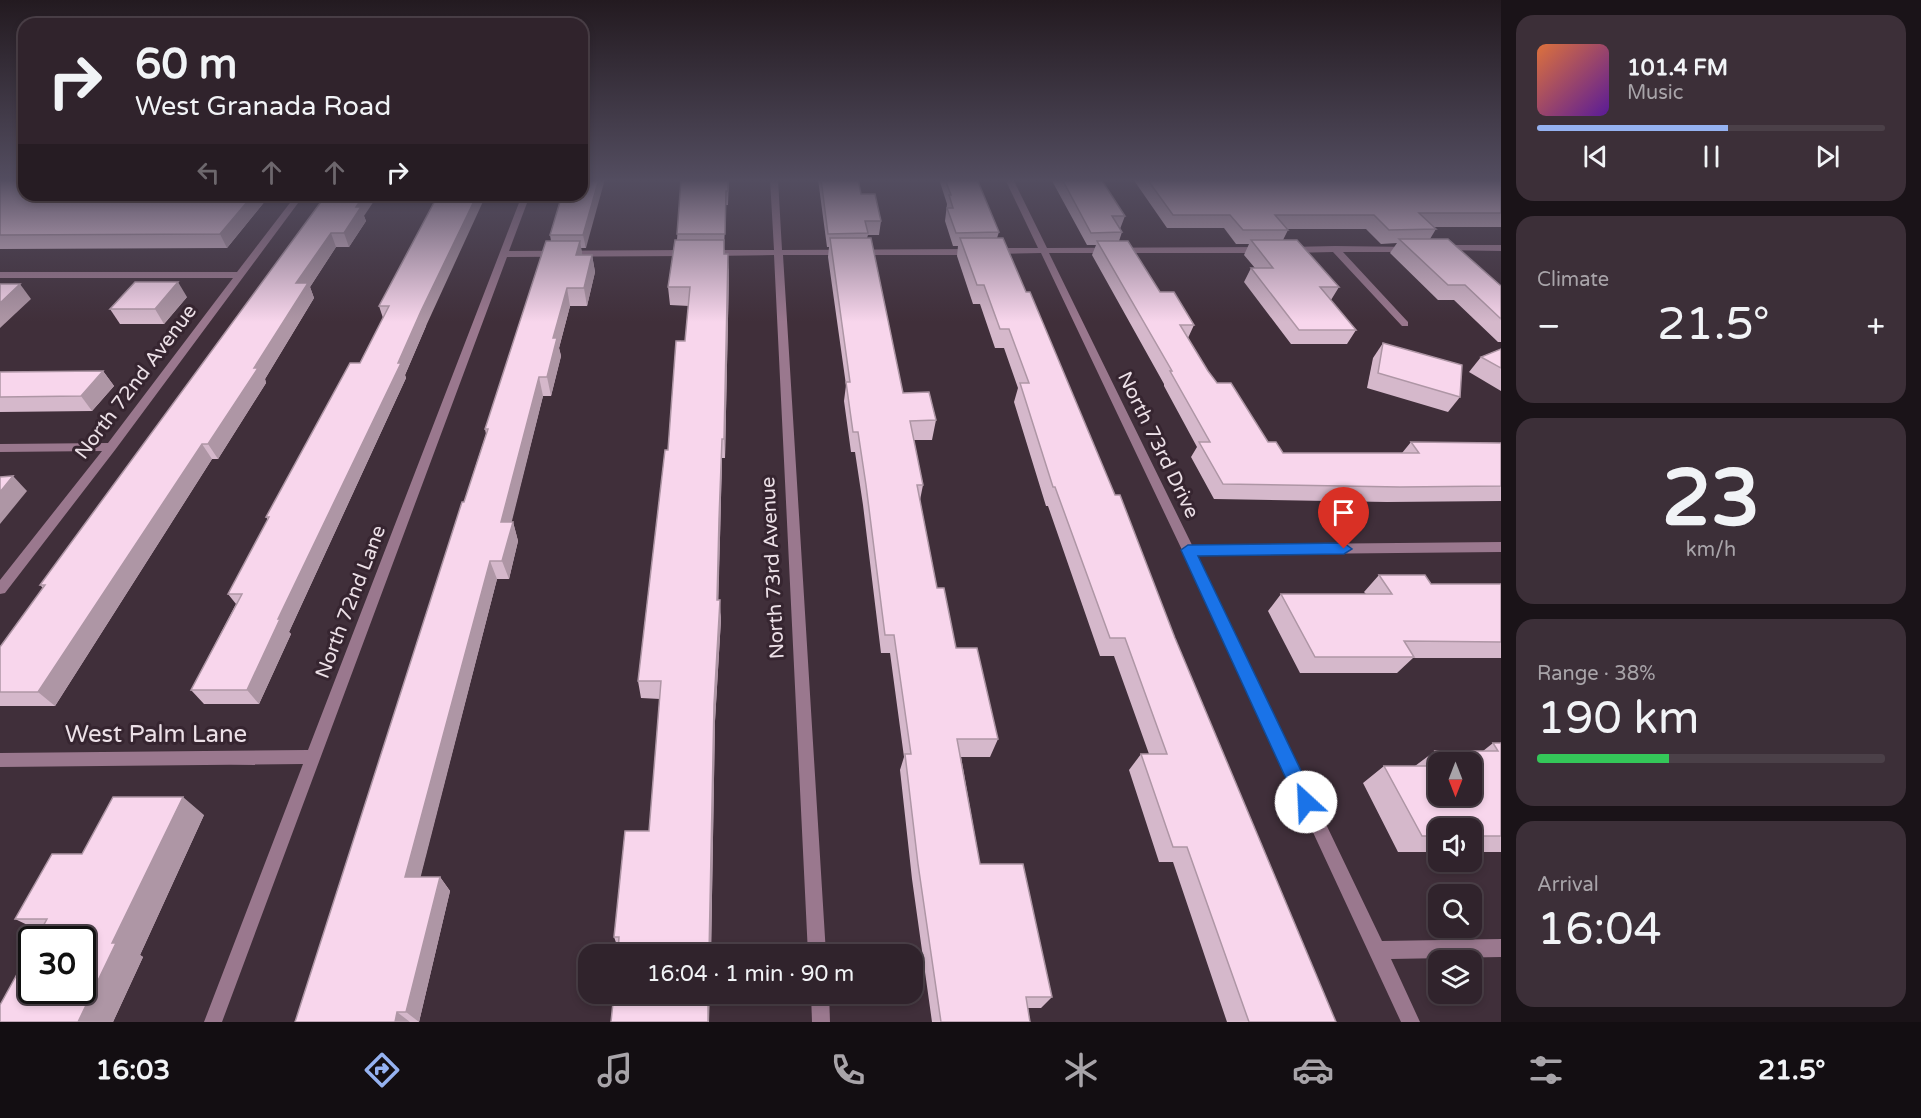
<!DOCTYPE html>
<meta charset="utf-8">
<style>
body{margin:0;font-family:"Varela Round",sans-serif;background:#3c2f38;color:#f1f3f6;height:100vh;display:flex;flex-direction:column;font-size:22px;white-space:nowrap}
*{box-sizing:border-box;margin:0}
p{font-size:20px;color:#a8a4a9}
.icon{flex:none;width:33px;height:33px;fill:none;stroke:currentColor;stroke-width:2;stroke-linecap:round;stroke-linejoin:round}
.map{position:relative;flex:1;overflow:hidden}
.side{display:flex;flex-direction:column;gap:15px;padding:15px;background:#1a1318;width:420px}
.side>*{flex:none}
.guide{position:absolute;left:18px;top:18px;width:570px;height:183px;border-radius:18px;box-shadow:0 3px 9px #0003,0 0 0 2px #4b4048;background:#30232c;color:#f1f3f6;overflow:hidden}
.needle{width:39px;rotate:180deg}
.fabs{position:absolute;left:1428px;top:752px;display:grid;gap:12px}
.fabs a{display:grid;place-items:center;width:54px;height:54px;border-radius:12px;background:#30232c;box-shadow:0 3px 9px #0003,0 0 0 2px #4b4048;font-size:30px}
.speed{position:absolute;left:18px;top:926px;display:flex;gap:12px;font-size:30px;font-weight:700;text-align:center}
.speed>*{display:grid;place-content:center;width:78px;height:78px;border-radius:50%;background:#30232c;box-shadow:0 3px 9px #0003,0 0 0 2px #4b4048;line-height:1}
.speed .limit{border:3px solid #111;border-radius:9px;background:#fff;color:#111}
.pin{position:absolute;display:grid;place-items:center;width:51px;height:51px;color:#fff;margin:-62px -26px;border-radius:50% 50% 50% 0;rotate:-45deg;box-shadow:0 0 6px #0007}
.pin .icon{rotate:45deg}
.me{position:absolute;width:66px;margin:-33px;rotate:335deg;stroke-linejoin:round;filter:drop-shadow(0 0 4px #0008)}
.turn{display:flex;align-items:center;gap:21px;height:126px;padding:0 18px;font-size:27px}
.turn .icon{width:78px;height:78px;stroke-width:2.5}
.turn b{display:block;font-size:42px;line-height:51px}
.lanes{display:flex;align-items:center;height:57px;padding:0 18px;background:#0003;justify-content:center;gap:30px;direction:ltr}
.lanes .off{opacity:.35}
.big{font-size:45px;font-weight:600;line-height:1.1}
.side .tile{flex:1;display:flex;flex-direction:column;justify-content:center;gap:9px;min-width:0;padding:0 21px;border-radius:18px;background:#3c2f38}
.side .dial{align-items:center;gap:0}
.dial b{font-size:78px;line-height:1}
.song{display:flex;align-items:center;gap:18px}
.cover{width:72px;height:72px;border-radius:9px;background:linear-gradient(135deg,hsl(20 70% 55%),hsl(270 70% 35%))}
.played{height:6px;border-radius:3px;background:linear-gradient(90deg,#95b2f1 55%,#4b4048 55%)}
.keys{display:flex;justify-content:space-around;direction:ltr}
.heat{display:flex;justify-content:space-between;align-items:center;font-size:33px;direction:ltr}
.charge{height:9px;border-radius:4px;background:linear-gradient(90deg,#34c759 38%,#4b4048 0)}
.trip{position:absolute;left:578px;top:944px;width:345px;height:60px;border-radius:18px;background:#30232c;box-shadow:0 3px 9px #0003,0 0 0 2px #4b4048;font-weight:600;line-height:60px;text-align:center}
.menu{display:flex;height:96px;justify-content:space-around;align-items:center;background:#130e12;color:#a8a4a9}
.menu .icon{width:42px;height:42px}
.menu .on{color:#95b2f1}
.menu b{font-size:27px;color:#f1f3f6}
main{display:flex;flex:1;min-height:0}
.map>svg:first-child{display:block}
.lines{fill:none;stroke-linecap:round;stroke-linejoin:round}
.street{fill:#9a788e;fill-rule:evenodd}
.wall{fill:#d5b8cb;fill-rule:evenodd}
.shaded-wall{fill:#ae96a5}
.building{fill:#f8d6ec;stroke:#ae96a5;stroke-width:1.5}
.route{fill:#1a73e8;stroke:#114b97;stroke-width:1.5}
.labels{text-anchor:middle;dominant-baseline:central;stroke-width:6;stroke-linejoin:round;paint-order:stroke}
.street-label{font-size:20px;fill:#ece0e7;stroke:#362530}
.near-street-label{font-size:24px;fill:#ece0e7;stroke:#362530}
</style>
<main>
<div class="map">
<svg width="1501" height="1022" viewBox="0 0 1501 1022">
<rect width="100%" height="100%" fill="#402f3a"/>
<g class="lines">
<g class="street">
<polygon points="770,179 778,179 782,250 971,249 975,252 971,255 783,255 826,954 808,954 774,255 710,256 706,253 710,250 774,250"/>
<polygon points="1005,179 1013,179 1047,248 1262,247 1266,250 1262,253 1049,253 1192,545 1501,542 1501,552 1197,555 1382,941 1501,939 1501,957 1391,959 1420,1022 1401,1022 1182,550 1041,253 995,254 991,251 995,248 1038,248"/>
<polygon points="296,195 304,195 115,450 5,593 0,594 0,580 102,451 0,452 0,444 108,443 233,278 0,278 0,272 237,272"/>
<polygon points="522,195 530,195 509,251 689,250 693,253 689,256 507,257 222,1022 204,1022 303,764 0,767 0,753 308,750"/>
<polygon points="1442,245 1501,245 1501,251 1439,250 1438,248"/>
<polygon points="1335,246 1412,247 1413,249 1409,252 1343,252 1408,322 1408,326 1402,326 1333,252 1289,253 1285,250 1289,247"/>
<polygon points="811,993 829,993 830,1022 812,1022"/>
</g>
</g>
<g class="wall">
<polygon points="0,179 24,195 270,195 227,248 0,249"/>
<polygon points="681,179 729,179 728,205 726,205 724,248 725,254 729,272 725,458 722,458 720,538 718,600 721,619 715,721 711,954 618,954 618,948 614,937 649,831 660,699 641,698 638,681 668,450 685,341 689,306 670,305 668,287 677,240"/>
<polygon points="818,179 858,179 861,194 881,221 879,235 868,235 867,238 903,393 936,420 932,440 914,440 923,485 920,500 937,588 956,648 998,739 990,757 961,757 980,864 1052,997 1041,1008 1028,1008 1030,1022 932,1022 912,879 900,770 904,757 890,653 881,653 863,505 855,452 851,452 844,401 846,385 828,257 829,247 827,247"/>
<polygon points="939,179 977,179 999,232 997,238 1026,292 1115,495 1175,638 1336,1022 1227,1022 1173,862 1159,862 1129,770 1141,754 1149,754 1114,656 1100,656 1048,506 1046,506 1014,402 1018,388 1004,348 995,348 980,304 973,304 957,256 958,246 953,246 945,221 947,204"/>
<polygon points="1051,179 1105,179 1102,181 1125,216 1120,229 1122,232 1119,241 1160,292 1194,325 1188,338 1208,371 1217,383 1268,442 1283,453 1402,453 1411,442 1501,443 1501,501 1387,502 1214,499 1191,457 1197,447 1164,386 1164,384 1092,255 1096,245 1087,245"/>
<polygon points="1133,179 1501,179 1501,227 1434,227 1436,229 1430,239 1501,286 1501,342 1498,342 1454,300 1438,300 1390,253 1397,243 1381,244 1366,229 1287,229 1288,230 1283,240 1339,287 1331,300 1356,330 1347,344 1291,344 1244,282 1251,268 1255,268 1244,255 1249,244 1236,244 1224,228 1167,228"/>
<polygon points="326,195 364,216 366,221 349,247 336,247 310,287 314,298 265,379 266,383 218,459 212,459 55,706 0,706 0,647 43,588 40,585"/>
<polygon points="438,195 426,326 405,375 406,378 289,632 291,634 259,704 204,704 191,690 236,604 228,594 268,520 266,517 360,363 383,318 379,306"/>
<polygon points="582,195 586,248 581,248 582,255 592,255 595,272 587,306 570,306 559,348 561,356 551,396 543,396 511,522 513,522 518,541 509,579 497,579 420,877 440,877 450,891 419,1022 295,1022 486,434 485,429 551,241 550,235"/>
<polygon points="187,297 164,324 120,324 110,309"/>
<polygon points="1383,343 1460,397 1448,412 1367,388 1373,358"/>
<polygon points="1501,349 1501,391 1469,372 1481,357"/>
<polygon points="103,371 114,386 92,411 0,412 0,372"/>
<polygon points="1379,575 1431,584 1501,584 1501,658 1413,658 1397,673 1300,673 1268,611 1281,594 1366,594 1364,592"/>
<path d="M 1493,743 L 1501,743 L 1501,852 L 1472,852 L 1472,828 L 1438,828 L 1438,852 L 1398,852 L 1363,783 L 1384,766 L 1415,766 L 1435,751 L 1483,751 ZM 1438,762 L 1472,762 L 1438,795 Z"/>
<polygon points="204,815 140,955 143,957 113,1022 0,1022 40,931 15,919 82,854"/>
</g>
<g class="shaded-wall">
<polygon points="599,179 605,179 586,248 583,235"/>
<polygon points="253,195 270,195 227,248 220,234"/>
<polygon points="364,195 378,195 364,216 366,221 349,247 344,233 356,207"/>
<polygon points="477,195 486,195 426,326 405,375 406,378 289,632 291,634 259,704 247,690 278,619 398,363 421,311"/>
<polygon points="331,233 336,247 310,287 314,298 265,379 266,383 218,459 208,444 254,368 296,283"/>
<polygon points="580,241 583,259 576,255"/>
<polygon points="728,254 729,272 725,458 724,439"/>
<polygon points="592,255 595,272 587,306 584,288"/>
<polygon points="178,282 187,297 164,324 155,309"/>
<polygon points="20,284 31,299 0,328 0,303"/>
<polygon points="567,288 570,306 559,348 561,356 551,396 547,377 553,338"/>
<polygon points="103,371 114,386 92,411 81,396"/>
<polygon points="539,377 543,396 507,541 501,522"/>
<polygon points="722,439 722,458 718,618 717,600 719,519"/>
<polygon points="202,444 212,459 55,706 38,692"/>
<polygon points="13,476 27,491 0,524 0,492"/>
<polygon points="513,522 518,541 509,579 502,561"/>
<polygon points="490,561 497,579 417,891 405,877"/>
<polygon points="720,600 721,619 715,721 711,954 709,954 714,704"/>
<polygon points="183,797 204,815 140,955 143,957 113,1022 78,1022 112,943"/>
<polygon points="440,877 450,891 419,1022 406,1012"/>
<polygon points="708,993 710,993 709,1022 708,1022"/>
<polygon points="397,1012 410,1022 395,1022"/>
</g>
<g class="building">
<polygon points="0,179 24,179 24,195 253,195 220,234 0,235"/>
<polygon points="582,179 599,179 583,235 550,235 562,195 582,195"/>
<polygon points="681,179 728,179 728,191 726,191 725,234 677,234"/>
<polygon points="821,179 858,179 861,194 875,194 881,221 865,221 868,233 828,234"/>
<polygon points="945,179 977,179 999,232 956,233 947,208 953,208 949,195 951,195"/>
<polygon points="1062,179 1101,179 1125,216 1112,216 1122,232 1091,233"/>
<polygon points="1147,179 1501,179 1501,213 1419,213 1436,229 1389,230 1374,215 1275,215 1288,230 1243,230 1230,215 1173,215"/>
<polygon points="326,195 364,195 356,207 361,207 344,233 331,233 296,283 308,283 254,368 258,368 208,444 202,444 38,692 0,692 0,647 45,585 40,585"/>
<polygon points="438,195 477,195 421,311 398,363 401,363 278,619 280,619 247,690 191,690 242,594 228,594 269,517 266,517 350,363 360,363 389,306 379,306"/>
<polygon points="830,238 871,238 903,393 929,392 936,420 910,421 923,485 917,485 937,588 944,588 956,648 977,648 998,739 957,739 980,864 1023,864 1052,997 1026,997 1030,1022 941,1022 918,864 905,754 911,754 894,635 885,635 866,485 858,432 853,432 846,382 850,382"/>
<polygon points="960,238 1003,238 1026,292 1030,292 1115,495 1120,495 1175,638 1336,1022 1249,1022 1187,847 1173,847 1141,754 1167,754 1125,638 1110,638 1055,487 1053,487 1020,383 1029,383 1009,329 1000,329 984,285 977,285"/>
<polygon points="1399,239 1448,239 1501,286 1501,319 1465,285 1448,285"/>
<polygon points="675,240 724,240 724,254 728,254 724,439 722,439 719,519 717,600 720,600 714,704 709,954 618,954 619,937 614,937 625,831 649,831 661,681 638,681 665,450 668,450 676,341 685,341 690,287 668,287"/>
<polygon points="1251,240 1297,240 1339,287 1320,287 1356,330 1299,330 1251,268 1273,268"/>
<polygon points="546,241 580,241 576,255 592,255 584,288 567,288 553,338 557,338 547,377 539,377 501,522 513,522 502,561 490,561 405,877 440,877 406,1012 397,1012 395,1022 295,1022 462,502 464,502 488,429 485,429"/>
<polygon points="1097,241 1128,241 1160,292 1174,292 1194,325 1180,325 1208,371 1217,383 1231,383 1268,442 1276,442 1283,453 1419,453 1411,442 1501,443 1501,486 1400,487 1223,484 1199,442 1210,442 1170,371 1172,371"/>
<polygon points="135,282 178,282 155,309 110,309"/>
<polygon points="0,284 20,284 0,303"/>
<polygon points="1383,343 1462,365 1460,397 1378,373"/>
<polygon points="1501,349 1501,368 1481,357"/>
<polygon points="103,371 81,396 0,397 0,372"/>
<polygon points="13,476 0,492 0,477"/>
<polygon points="1379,575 1425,575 1431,584 1501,584 1501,642 1404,641 1414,657 1315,657 1281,594 1392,594"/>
<polygon points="1493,743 1501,743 1501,836 1472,836 1472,828 1438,828 1438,836 1422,836 1384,766 1438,766 1438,795 1472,795 1472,762 1442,762 1435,751 1498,751"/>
<polygon points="113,797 183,797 112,943 116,943 78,1022 0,1022 0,1005 32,947 32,990 82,990 82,939 36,939 47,919 15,919 52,854 82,854"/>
<polygon points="614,993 708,993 708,1022 611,1022"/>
</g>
<linearGradient id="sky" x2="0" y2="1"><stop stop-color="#231a20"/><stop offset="0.56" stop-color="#534d60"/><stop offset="1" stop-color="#534d60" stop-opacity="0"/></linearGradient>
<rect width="1501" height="322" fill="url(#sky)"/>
<polygon class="route" points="1344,543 1352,549 1344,554 1198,556 1316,802 1313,809 1306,811 1300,809 1181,550 1188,545"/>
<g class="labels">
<g class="street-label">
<text transform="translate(136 382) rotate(-53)">North 72nd Avenue</text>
<text transform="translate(1158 445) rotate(64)">North 73rd Drive</text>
<text transform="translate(773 568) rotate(-93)">North 73rd Avenue</text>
<text transform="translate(351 602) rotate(-69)">North 72nd Lane</text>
</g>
<g class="near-street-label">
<text x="156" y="734">West Palm Lane</text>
</g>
</g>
</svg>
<div class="fabs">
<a><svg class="needle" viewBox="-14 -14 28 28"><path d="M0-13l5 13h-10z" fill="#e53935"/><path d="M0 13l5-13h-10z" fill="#a8a4a9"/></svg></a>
<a><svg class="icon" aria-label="sound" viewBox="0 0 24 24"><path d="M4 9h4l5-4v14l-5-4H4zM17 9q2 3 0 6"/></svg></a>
<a><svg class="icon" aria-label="search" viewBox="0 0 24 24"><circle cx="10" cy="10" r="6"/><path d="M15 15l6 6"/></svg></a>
<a><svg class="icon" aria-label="layers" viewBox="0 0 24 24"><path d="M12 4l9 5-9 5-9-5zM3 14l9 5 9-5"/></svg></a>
</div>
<div class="speed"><div class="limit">30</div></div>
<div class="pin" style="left:1344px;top:549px;background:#d93025"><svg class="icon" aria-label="arrive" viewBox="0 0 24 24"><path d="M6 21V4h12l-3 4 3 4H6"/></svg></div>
<svg class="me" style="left:1306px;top:802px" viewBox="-20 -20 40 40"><circle r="19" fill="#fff"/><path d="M0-13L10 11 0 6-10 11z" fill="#1a73e8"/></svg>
<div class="trip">16:04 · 1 min · 90 m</div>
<div class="guide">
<div class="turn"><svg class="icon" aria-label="right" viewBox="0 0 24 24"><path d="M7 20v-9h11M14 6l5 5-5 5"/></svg><div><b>60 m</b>West Granada Road</div></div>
<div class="lanes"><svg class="icon off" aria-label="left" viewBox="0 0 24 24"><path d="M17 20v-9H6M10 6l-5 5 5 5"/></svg><svg class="icon off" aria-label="ahead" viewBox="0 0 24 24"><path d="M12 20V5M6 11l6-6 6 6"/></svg><svg class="icon off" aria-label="ahead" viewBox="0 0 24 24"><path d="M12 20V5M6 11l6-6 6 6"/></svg><svg class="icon" aria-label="right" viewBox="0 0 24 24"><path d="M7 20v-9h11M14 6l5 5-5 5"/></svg></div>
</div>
</div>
<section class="side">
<div class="tile">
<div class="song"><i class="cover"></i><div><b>101.4 FM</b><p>Music</p></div></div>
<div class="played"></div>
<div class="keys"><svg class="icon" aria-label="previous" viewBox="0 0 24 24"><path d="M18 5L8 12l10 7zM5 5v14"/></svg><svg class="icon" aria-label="pause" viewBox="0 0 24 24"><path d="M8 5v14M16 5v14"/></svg><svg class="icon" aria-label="next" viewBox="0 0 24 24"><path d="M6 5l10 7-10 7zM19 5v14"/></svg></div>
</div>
<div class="tile"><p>Climate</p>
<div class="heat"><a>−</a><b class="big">21.5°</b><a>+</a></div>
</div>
<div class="tile dial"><b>23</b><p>km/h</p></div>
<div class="tile"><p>Range · 38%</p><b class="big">190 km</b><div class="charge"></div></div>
<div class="tile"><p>Arrival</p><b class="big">16:04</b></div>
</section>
</main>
<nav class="menu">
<b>16:03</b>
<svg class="icon on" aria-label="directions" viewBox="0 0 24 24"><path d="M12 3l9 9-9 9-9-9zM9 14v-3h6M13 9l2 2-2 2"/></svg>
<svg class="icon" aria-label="music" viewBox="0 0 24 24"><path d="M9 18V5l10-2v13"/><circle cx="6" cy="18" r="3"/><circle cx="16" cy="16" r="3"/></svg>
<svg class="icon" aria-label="phone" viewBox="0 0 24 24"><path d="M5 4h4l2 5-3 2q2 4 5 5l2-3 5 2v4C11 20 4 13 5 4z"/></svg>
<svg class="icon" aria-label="climate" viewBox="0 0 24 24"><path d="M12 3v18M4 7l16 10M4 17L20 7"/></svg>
<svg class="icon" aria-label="car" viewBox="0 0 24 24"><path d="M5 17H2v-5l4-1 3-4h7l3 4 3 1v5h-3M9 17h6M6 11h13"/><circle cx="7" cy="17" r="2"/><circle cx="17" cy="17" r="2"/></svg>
<svg class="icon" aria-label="filters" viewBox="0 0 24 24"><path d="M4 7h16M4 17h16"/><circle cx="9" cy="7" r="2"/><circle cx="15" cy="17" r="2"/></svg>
<b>21.5°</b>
</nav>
